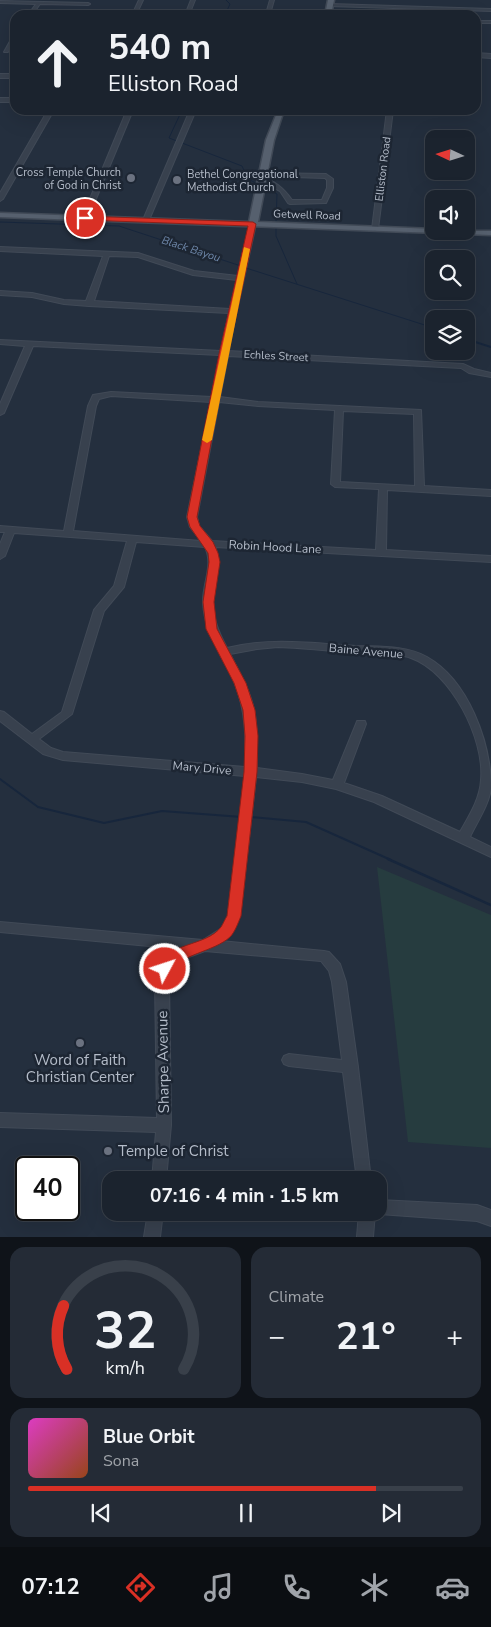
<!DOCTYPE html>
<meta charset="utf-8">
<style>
body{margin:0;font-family:"Nunito Sans",sans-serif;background:#242b36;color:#f1f3f6;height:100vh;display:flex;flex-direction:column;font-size:19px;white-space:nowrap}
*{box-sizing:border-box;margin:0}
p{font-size:16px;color:#a0a4aa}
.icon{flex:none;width:28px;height:28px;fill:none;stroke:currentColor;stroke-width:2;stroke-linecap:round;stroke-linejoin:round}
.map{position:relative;height:1237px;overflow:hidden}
.sheet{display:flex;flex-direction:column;gap:10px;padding:10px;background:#0f1319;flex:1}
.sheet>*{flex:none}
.banner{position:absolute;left:10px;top:10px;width:471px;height:105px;border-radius:15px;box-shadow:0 5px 20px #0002,0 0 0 1px #39404a;background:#1b232e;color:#f1f3f6;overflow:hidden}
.needle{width:32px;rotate:274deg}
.tools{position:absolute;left:425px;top:130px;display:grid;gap:10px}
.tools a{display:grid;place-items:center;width:50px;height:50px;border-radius:10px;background:#1b232e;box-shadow:0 5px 20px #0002,0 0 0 1px #39404a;font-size:25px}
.speed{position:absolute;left:15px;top:1156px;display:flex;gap:10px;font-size:25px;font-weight:700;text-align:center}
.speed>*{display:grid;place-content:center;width:65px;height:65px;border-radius:50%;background:#1b232e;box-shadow:0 5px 20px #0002,0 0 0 1px #39404a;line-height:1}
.speed .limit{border:2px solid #111;border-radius:8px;background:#fff;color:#111}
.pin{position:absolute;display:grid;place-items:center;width:42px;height:42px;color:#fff;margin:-21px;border:2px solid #fff;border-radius:50%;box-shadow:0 1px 5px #0007}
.me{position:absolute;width:55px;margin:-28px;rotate:50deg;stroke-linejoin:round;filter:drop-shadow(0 0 4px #0008)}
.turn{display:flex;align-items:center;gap:18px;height:105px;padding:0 15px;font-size:22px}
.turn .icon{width:65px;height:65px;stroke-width:2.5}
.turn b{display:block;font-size:35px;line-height:42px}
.big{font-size:38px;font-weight:700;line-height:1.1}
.sheet .widget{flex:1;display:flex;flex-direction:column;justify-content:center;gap:8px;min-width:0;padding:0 18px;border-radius:15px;background:#242b36}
.sheet .dial{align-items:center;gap:0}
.dial svg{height:130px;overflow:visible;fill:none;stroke:#39404a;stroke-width:7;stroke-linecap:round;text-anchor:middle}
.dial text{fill:#f1f3f6;stroke:none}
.song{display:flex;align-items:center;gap:15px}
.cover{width:60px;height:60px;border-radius:8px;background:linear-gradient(135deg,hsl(310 70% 55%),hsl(20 70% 35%))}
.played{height:5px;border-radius:2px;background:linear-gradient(90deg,#d93025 80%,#39404a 80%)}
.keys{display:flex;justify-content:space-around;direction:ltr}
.heat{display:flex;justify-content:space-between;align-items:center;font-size:28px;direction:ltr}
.sheet .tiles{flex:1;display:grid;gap:10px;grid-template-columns:1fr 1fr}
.widget:last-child{grid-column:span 2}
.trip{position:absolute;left:102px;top:1171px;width:285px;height:50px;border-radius:15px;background:#1b232e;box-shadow:0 5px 20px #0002,0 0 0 1px #39404a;font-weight:700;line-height:50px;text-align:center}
.dock{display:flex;height:80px;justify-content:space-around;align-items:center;background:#0b0e12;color:#a0a4aa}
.dock .icon{width:35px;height:35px}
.dock .current{color:#d93025}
.dock b{font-size:22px;color:#f1f3f6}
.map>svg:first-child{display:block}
.green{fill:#263c3f}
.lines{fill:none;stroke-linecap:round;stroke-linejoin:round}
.stream-far2{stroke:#17263c;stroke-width:1}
.stream-far1{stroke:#17263c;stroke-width:2}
.stream{stroke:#17263c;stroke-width:2.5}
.minor-casing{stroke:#414a57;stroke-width:2}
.major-casing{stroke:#414a57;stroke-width:3}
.minor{fill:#38414e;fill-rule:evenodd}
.major{fill:#56606e;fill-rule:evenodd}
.route{fill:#d93025;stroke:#8d1f18}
.slow{fill:#f59e0b}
.worship-dot{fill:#6b7280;stroke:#1d2633;stroke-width:2}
.labels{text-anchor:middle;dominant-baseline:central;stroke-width:5;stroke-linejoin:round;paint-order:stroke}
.far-street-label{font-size:11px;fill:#b4bcc9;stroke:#1d2633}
.far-poi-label{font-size:11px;fill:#b4bcc9;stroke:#1d2633;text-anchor:end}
.far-water-label{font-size:11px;font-style:italic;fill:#6d86a8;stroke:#1d2633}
.street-label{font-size:12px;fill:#b4bcc9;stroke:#1d2633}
.near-poi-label{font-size:15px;fill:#b4bcc9;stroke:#1d2633}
.near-street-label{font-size:15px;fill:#b4bcc9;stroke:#1d2633}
</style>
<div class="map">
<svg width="491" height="1237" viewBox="0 0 491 1237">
<rect width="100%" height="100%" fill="#242f3e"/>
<polygon class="green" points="377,867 491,915 491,1148 408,1142"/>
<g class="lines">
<g class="stream-far2">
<polyline points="225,15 230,4 226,0"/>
<polyline points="177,141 169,138 182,110"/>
<polyline points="182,143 242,166 248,179 258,184"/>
<polyline points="264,187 277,194 276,222"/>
<polyline points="0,222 119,226 241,266"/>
<polyline points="276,228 276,236 297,284"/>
<polyline points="246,268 434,328"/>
</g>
<g class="stream-far1">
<polyline points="466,339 491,347"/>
<polyline points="0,779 38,807 104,823 162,811 242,817"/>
<polyline points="250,817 306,822 391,860"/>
</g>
<polyline class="stream" points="388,859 491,905"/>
<defs>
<g id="minor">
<polygon points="139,0 143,0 136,15 132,15"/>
<polygon points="191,0 195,0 189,15 185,15"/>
<polygon points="270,0 274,0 270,14 301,14 303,15 232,15 234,14 266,14"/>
<polygon points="0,1 88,3 90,4 88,5 40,4 32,15 28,15 36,4 0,3"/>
<polygon points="330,4 491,9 491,11 328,6"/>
<rect x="476" y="21" width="15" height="2"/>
<polygon points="13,36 15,36 15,41 8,52 4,52"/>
<polygon points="476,53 491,54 491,58 476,57"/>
<rect x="0" y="74" width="15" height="4"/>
<rect x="0" y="98" width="15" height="4"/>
<polygon points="48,110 54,110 3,199 0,201 0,193"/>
<polygon points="127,110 133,110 88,218 83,219 82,218"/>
<polygon points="190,110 196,110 149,220 144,221 143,220"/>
<polygon points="387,110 393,110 378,229 375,231 372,229"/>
<path d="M 263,173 L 326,174 L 333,179 L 333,188 L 326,203 L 290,204 L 288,203 L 280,191 L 260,180 L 260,178 C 273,178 285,190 292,200 L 322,200 L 327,188 L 327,180 L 325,178 L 261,176 L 261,174 Z"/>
<path d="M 253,222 L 256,224 L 228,351 L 463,364 L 474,369 L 491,373 L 491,377 L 469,373 L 461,368 L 228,356 L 220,397 L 258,402 L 421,410 L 424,486 L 491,490 L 491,496 L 387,490 L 386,550 L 491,556 L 491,562 L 215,547 C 223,565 213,584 213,602 C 213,619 219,633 227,648 C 270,637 312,643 356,646 C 379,647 406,645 427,657 C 468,680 491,742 491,788 C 489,805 477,822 470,837 L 491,847 L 491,857 L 374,802 L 336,789 L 302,782 L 256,777 L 240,916 L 230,936 L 221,941 L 324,951 L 329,952 L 340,964 L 346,982 L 358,1067 L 371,1180 L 357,1180 L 343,1072 L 289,1066 L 284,1064 L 282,1060 L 284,1056 L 289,1054 L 342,1060 L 332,982 L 329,971 L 321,961 L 205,951 L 186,958 L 172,968 L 169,980 L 171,1125 L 166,1180 L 152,1180 L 156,1132 L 0,1127 L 0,1113 L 157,1118 L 155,980 L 161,961 L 181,949 L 0,932 L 0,922 L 203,940 L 222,928 L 228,916 L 245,776 L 63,760 L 43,754 L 0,721 L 0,711 L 4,712 L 32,734 L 62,712 L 94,610 L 114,586 L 127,541 L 14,533 L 5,556 L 0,559 L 0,544 L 5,532 L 0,532 L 0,526 L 64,531 L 88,406 L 93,395 L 111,392 L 212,397 L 220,355 L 33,346 L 4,413 L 0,415 L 0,404 L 25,346 L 0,344 L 0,340 L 221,351 L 229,313 L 89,306 L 64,304 L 32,297 L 0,295 L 0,291 L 32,293 L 64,300 L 86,301 L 103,256 L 0,251 L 0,247 L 138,253 L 194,271 L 238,276 L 250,224 ZM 109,256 L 138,257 L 193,275 L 237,280 L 230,309 L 94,301 ZM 111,396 L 211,402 L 187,517 L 190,527 L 201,541 L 73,531 L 96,406 L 99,399 ZM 219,402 L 258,406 L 335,410 L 331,484 L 335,487 L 379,489 L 376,550 L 212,541 L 199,526 L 197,517 ZM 343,411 L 414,414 L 415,486 L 340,482 ZM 136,542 L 205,547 C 214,566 202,584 203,603 C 205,637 224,655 235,684 C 246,712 246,738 245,767 L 63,752 L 51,748 L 39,739 L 72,714 L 104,611 L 124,587 ZM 278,647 C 305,648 331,651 358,653 C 375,654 394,652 411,658 C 451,672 485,739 481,780 C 480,799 469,816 460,832 L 382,796 L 344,783 L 366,724 L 365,721 L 357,721 L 356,724 L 333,780 L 302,774 L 257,768 C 257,749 258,729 254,710 C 250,690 239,672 230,654 L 257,649 Z"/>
<polygon points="379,1200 477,1205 491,1210 491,1226 477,1221 379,1214 375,1213 373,1237 357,1237 359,1212 379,1212"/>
<polygon points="148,1212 163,1212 160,1237 144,1237"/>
</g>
<g id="major">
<polygon points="328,0 334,0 331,15 325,15"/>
<polygon points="278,110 284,110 274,140 258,222 434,229 434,231 491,231 491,235 0,217 0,213 249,222 266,140"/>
</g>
</defs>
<use href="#minor" class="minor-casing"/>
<use href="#major" class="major-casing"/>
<use href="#minor" class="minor"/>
<use href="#major" class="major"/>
</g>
<path class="route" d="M 83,216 L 253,222 L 256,224 L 228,354 L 197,517 L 200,526 L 213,542 L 218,553 L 220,562 L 214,602 L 217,629 L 246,683 L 255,710 L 258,736 L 257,772 L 241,916 C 238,923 235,932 230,937 C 214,952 179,954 170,973 L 165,975 L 159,973 L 157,969 C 165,942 206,947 221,927 C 223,924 225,919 227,916 L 244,772 L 245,736 L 243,710 L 234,683 L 206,629 L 203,602 L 209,562 L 208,553 L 190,527 L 187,517 L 219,354 L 248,226 L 85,220 L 83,219 Z"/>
<polygon class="slow" points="244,247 250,249 212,440 207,443 202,440"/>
<g class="worship-dot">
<circle cx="131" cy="178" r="5"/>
<circle cx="177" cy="180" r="5"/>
<circle cx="80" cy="1043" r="5"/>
<circle cx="108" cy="1151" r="5"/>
</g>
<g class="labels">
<g class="far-street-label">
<text transform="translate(383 169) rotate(-83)">Elliston Road</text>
<text transform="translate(307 215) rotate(2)">Getwell Road</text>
<text transform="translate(276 356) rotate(3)">Echles Street</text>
</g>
<g class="far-poi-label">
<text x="121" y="172">Cross Temple Church<tspan x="121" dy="13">of God in Christ</tspan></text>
<text x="187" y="174" text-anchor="start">Bethel Congregational<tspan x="187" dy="13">Methodist Church</tspan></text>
</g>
<g class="far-water-label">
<text transform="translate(191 249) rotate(18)">Black Bayou</text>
</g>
<g class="street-label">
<text transform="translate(275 547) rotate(3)">Robin Hood Lane</text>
<text transform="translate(366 651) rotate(5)">Baine Avenue</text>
<text transform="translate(202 768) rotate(5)">Mary Drive</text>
</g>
<g class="near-poi-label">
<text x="80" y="1060">Word of Faith<tspan x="80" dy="17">Christian Center</tspan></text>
<text x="118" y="1151" text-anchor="start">Temple of Christ</text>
</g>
<g class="near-street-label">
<text transform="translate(163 1062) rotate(-91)">Sharpe Avenue</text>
</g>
</g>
</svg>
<div class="tools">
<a><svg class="needle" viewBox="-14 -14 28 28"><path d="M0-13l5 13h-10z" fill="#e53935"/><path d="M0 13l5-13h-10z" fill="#a0a4aa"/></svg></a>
<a><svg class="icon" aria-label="sound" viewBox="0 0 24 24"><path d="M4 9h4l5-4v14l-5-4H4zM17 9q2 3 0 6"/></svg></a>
<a><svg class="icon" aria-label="search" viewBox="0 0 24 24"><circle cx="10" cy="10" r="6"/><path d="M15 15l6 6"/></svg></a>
<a><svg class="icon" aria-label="layers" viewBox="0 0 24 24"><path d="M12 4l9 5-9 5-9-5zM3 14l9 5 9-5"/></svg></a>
</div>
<div class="speed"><div class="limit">40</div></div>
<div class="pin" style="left:85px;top:218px;background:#d93025"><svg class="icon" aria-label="arrive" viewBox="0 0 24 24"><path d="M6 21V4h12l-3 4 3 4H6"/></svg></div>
<svg class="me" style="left:165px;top:969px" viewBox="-20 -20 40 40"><circle r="17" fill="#d93025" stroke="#fff" stroke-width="3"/><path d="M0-11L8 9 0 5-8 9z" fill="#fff"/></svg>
<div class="trip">07:16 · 4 min · 1.5 km</div>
<div class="banner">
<div class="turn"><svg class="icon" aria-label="ahead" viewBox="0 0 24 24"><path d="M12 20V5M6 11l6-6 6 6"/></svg><div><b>540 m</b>Elliston Road</div></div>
</div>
</div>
<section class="sheet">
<div class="tiles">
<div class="widget dial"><svg viewBox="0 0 100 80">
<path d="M14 69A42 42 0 1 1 86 69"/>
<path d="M14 69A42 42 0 0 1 12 30" stroke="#d93025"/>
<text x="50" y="56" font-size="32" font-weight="700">32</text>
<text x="50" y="72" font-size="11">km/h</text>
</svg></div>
<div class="widget"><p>Climate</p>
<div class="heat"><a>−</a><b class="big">21°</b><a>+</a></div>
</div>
<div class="widget">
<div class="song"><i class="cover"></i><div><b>Blue Orbit</b><p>Sona</p></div></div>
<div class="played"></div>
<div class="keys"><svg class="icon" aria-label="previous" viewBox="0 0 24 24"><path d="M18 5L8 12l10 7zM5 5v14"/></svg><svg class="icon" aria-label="pause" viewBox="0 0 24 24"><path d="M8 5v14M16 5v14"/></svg><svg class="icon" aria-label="next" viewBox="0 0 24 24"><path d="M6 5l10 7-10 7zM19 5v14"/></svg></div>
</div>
</div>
</section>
<nav class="dock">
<b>07:12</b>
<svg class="icon current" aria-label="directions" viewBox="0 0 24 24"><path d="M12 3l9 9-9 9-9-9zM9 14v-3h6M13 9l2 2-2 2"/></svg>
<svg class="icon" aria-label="music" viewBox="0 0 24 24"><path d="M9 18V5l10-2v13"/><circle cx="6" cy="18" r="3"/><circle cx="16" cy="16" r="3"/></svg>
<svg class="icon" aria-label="phone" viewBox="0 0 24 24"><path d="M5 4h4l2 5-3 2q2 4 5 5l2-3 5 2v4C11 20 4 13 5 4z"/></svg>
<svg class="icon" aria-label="climate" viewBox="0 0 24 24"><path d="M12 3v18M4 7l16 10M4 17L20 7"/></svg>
<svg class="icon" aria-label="car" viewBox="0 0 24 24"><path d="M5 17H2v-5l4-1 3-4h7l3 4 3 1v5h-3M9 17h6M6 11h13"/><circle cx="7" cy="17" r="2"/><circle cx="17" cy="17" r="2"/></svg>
</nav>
